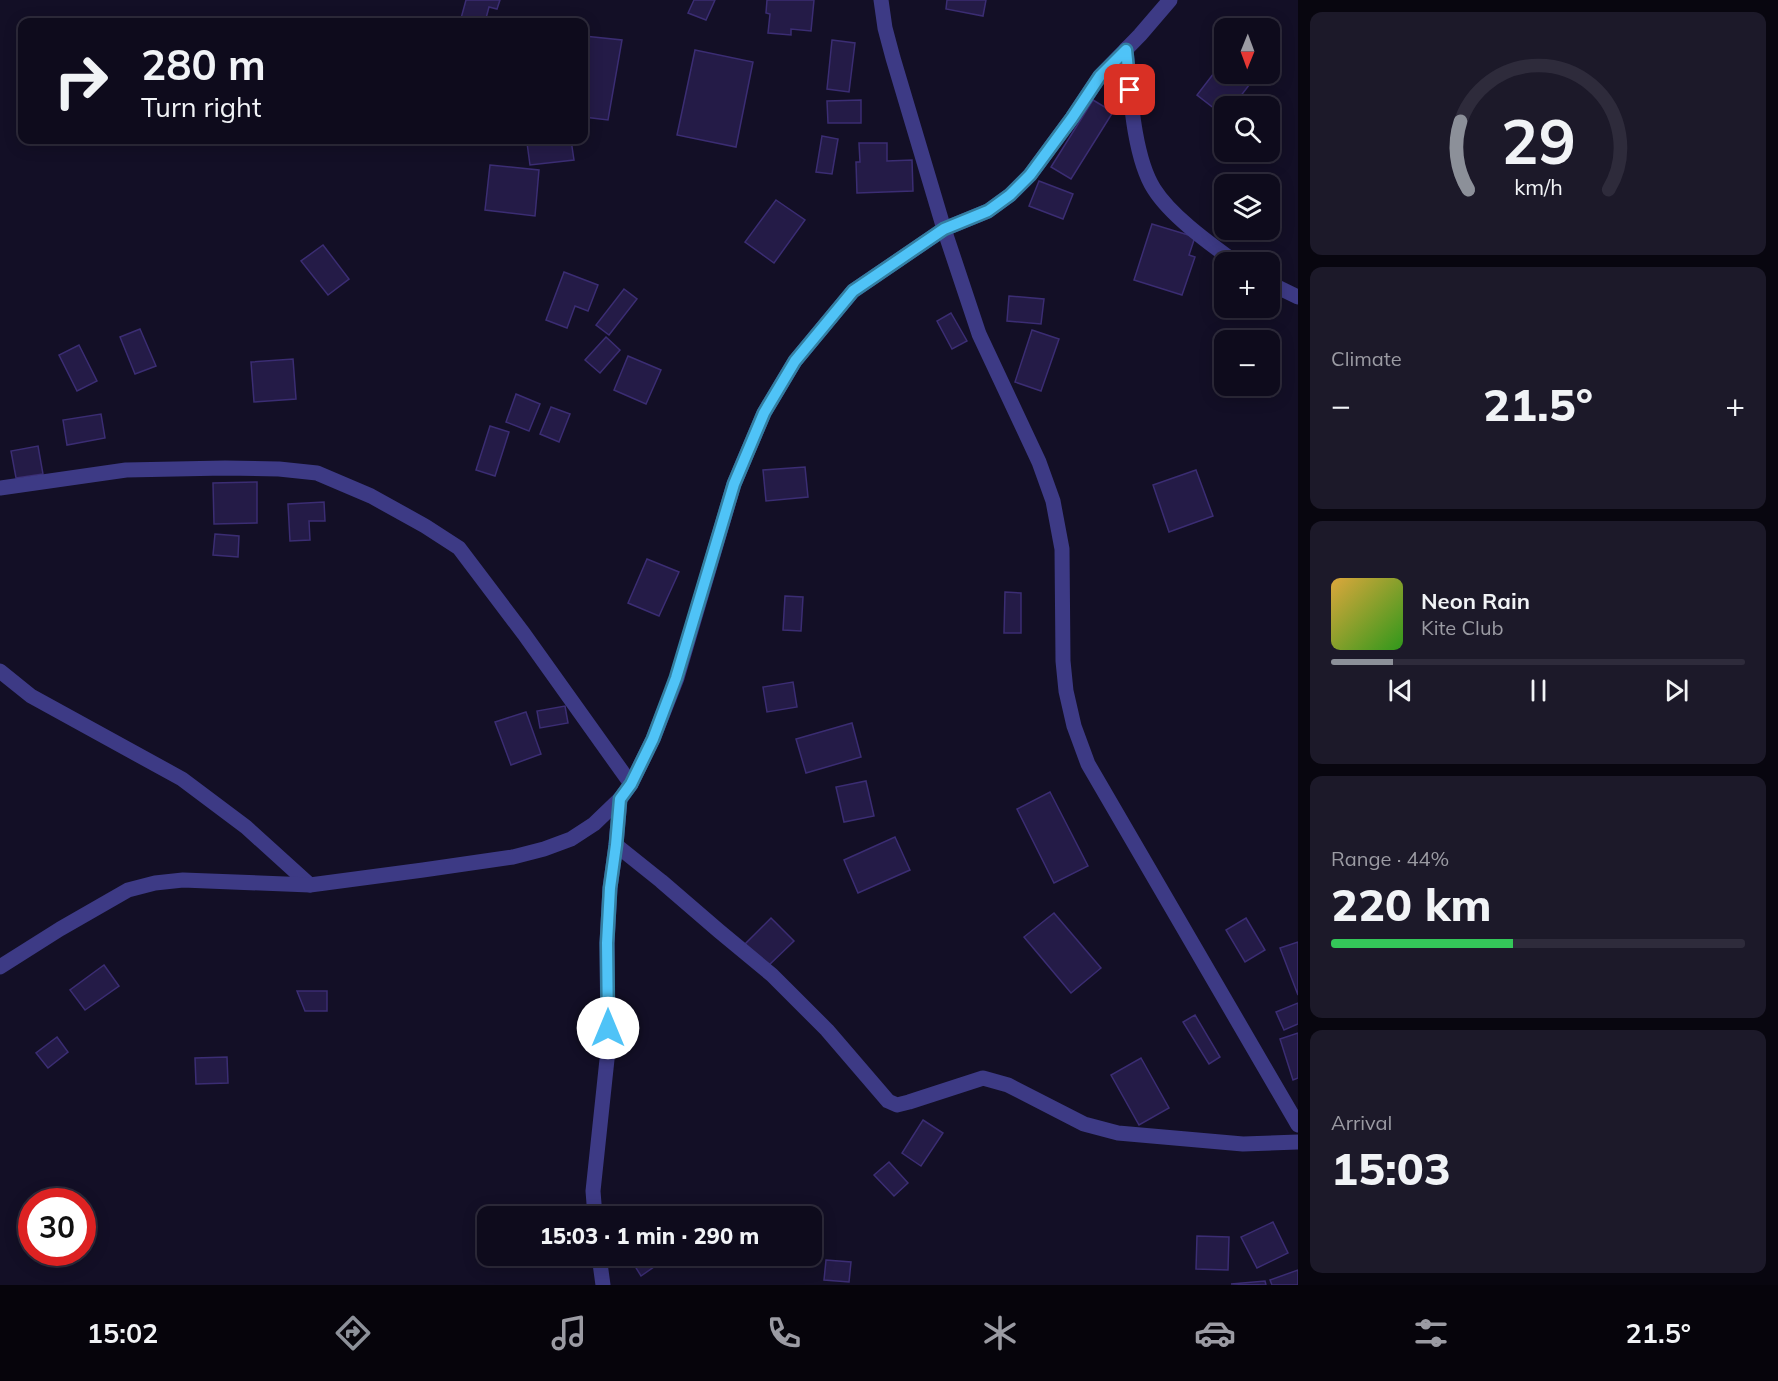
<!DOCTYPE html>
<meta charset="utf-8">
<style>
body{margin:0;font-family:Mulish,sans-serif;background:#1c1929;color:#f1f3f6;height:100vh;display:flex;flex-direction:column;font-size:22px;white-space:nowrap}
*{box-sizing:border-box;margin:0}
p{font-size:20px;color:#9b9ba3}
.icon{flex:none;width:33px;height:33px;fill:none;stroke:currentColor;stroke-width:2;stroke-linecap:round;stroke-linejoin:round}
.map{position:relative;flex:1;overflow:hidden}
.side{display:flex;flex-direction:column;gap:12px;padding:12px;background:#08060f;width:480px}
.side>*{flex:none}
.guide{position:absolute;left:18px;top:18px;width:570px;height:126px;border-radius:12px;box-shadow:0 3px 15px #0003,0 0 0 2px #2e2b3b;background:#0e0b1c;color:#f1f3f6;overflow:hidden}
.needle{width:39px;rotate:181deg}
.controls{position:absolute;left:1214px;top:18px;display:grid;gap:12px}
.controls a{display:grid;place-items:center;width:66px;height:66px;border-radius:12px;background:#0e0b1c;box-shadow:0 3px 15px #0003,0 0 0 2px #2e2b3b;font-size:30px}
.speed{position:absolute;left:18px;top:1188px;display:flex;gap:12px;font-size:30px;font-weight:700;text-align:center}
.speed>*{display:grid;place-content:center;width:78px;height:78px;border-radius:50%;background:#0e0b1c;box-shadow:0 3px 15px #0003,0 0 0 2px #2e2b3b;line-height:1}
.speed .limit{border:9px solid #d22;background:#fff;color:#111}
.pin{position:absolute;display:grid;place-items:center;width:51px;height:51px;color:#fff;margin:-26px;border-radius:12px;box-shadow:0 3px 9px #0006}
.me{position:absolute;width:66px;margin:-33px;rotate:0deg;stroke-linejoin:round;filter:drop-shadow(0 0 4px #0008)}
.turn{display:flex;align-items:center;gap:21px;height:126px;padding:0 24px;font-size:27px}
.turn .icon{width:78px;height:78px;stroke-width:2.5}
.turn b{display:block;font-size:42px;line-height:51px}
.big{font-size:45px;font-weight:800;line-height:1.1}
.side .tile{flex:1;display:flex;flex-direction:column;justify-content:center;gap:9px;min-width:0;padding:0 21px;border-radius:12px;background:#1c1929}
.side .dial{align-items:center;gap:0}
.dial svg{height:156px;overflow:visible;fill:none;stroke:#2e2b3b;stroke-width:7;stroke-linecap:round;text-anchor:middle}
.dial text{fill:#f1f3f6;stroke:none}
.song{display:flex;align-items:center;gap:18px}
.cover{width:72px;height:72px;border-radius:9px;background:linear-gradient(135deg,hsl(40 70% 55%),hsl(110 70% 35%))}
.played{height:6px;border-radius:3px;background:linear-gradient(90deg,#8c9099 15%,#2e2b3b 15%)}
.keys{display:flex;justify-content:space-around;direction:ltr}
.heat{display:flex;justify-content:space-between;align-items:center;font-size:33px;direction:ltr}
.charge{height:9px;border-radius:4px;background:linear-gradient(90deg,#34c759 44%,#2e2b3b 0)}
.trip{position:absolute;left:477px;top:1206px;width:345px;height:60px;border-radius:12px;background:#0e0b1c;box-shadow:0 3px 15px #0003,0 0 0 2px #2e2b3b;font-weight:800;line-height:60px;text-align:center}
.tabs{display:flex;height:96px;justify-content:space-around;align-items:center;background:#06040b;color:#9b9ba3}
.tabs .icon{width:42px;height:42px}
.tabs .on{color:#8c9099}
.tabs b{font-size:27px;color:#f1f3f6}
main{display:flex;flex:1;min-height:0}
.map>svg:first-child{display:block}
.building{fill:#241b47;stroke:#3b2d73;stroke-width:1.5}
.lines{fill:none;stroke-linecap:round;stroke-linejoin:round}
.minor{stroke:#3d3a85;stroke-width:15}
.route-casing{stroke:#337fa1;stroke-width:15}
.route{stroke:#4fc3f7;stroke-width:10}
</style>
<main>
<div class="map">
<svg width="1298" height="1285" viewBox="0 0 1298 1285">
<rect width="100%" height="100%" fill="#130f26"/>
<g class="building">
<polygon points="466,0 500,0 497,9 489,7 485,22 460,22"/>
<polygon points="694,0 715,0 706,20 688,13"/>
<polygon points="767,0 814,0 811,31 791,29 791,35 768,33 770,14 766,13"/>
<polygon points="947,0 986,0 983,16 946,9"/>
<polygon points="584,36 622,40 608,120 584,117"/>
<polygon points="832,40 855,43 849,92 827,89"/>
<polygon points="695,50 753,62 736,147 677,135"/>
<polygon points="1224,60 1224,74 1244,74 1253,80 1233,106 1224,106 1224,116 1197,95"/>
<polygon points="861,100 861,123 828,123 827,101"/>
<polygon points="1093,100 1113,112 1071,179 1051,167"/>
<polygon points="822,136 838,139 832,174 816,172"/>
<polygon points="554,140 571,140 574,160 530,165 527,143"/>
<polygon points="859,143 887,143 887,161 912,160 913,191 857,193 856,162 860,162"/>
<polygon points="490,165 539,170 535,216 485,210"/>
<polygon points="1039,181 1073,194 1063,219 1029,206"/>
<polygon points="776,200 805,220 774,263 745,242"/>
<polygon points="1152,224 1195,237 1189,255 1195,257 1182,295 1134,280"/>
<polygon points="323,245 349,279 328,295 301,261"/>
<polygon points="564,272 598,285 588,311 575,306 567,328 546,320"/>
<polygon points="624,289 637,299 609,335 596,325"/>
<polygon points="1009,296 1044,299 1041,324 1007,321"/>
<polygon points="951,313 967,341 952,349 937,321"/>
<polygon points="140,329 156,366 135,374 120,337"/>
<polygon points="1032,330 1059,339 1041,391 1015,382"/>
<polygon points="606,337 620,350 600,373 585,360"/>
<polygon points="1224,344 1224,362 1219,360"/>
<polygon points="79,345 97,381 77,391 59,355"/>
<polygon points="628,356 661,370 646,404 614,390"/>
<polygon points="293,359 296,399 254,402 251,362"/>
<polygon points="516,394 540,404 529,431 506,422"/>
<polygon points="551,407 570,414 559,442 540,434"/>
<polygon points="101,414 105,438 67,445 63,420"/>
<polygon points="490,426 509,432 495,476 476,470"/>
<polygon points="38,446 43,474 16,478 11,451"/>
<polygon points="805,467 808,497 766,501 763,470"/>
<polygon points="1196,470 1213,516 1169,532 1153,485"/>
<polygon points="257,482 257,523 214,524 213,483"/>
<polygon points="324,502 325,521 309,521 310,540 290,541 288,504"/>
<polygon points="215,534 239,536 238,557 213,555"/>
<polygon points="647,559 679,572 659,616 628,603"/>
<polygon points="1005,592 1021,593 1021,633 1004,633"/>
<polygon points="785,596 803,597 801,631 783,630"/>
<polygon points="793,682 797,707 767,712 763,687"/>
<polygon points="565,706 568,723 540,728 537,711"/>
<polygon points="526,712 541,754 511,765 495,722"/>
<polygon points="852,723 861,757 806,773 796,739"/>
<polygon points="866,781 874,816 844,822 836,787"/>
<polygon points="1050,792 1088,866 1054,883 1017,809"/>
<polygon points="895,837 910,870 858,893 844,860"/>
<polygon points="1054,913 1101,968 1071,993 1024,937"/>
<polygon points="771,918 794,941 766,968 744,945"/>
<polygon points="1246,918 1265,950 1245,962 1226,930"/>
<polygon points="1298,942 1298,995 1280,948"/>
<polygon points="104,965 119,986 85,1010 70,990"/>
<polygon points="297,991 327,991 327,1011 305,1011"/>
<polygon points="1298,1003 1298,1024 1284,1030 1276,1012"/>
<polygon points="1195,1015 1220,1057 1209,1064 1183,1022"/>
<polygon points="1298,1033 1298,1078 1293,1080 1280,1039"/>
<polygon points="57,1037 68,1052 48,1068 36,1053"/>
<polygon points="227,1057 228,1083 196,1084 195,1058"/>
<polygon points="1141,1058 1169,1108 1139,1125 1111,1075"/>
<polygon points="923,1120 943,1133 921,1166 902,1153"/>
<polygon points="889,1162 908,1183 894,1196 874,1175"/>
<polygon points="1273,1222 1288,1253 1257,1268 1241,1237"/>
<polygon points="1197,1236 1229,1237 1228,1270 1196,1269"/>
<polygon points="634,1256 657,1256 661,1262 641,1276 630,1258"/>
<polygon points="826,1260 851,1262 849,1282 824,1280"/>
<polygon points="1298,1270 1298,1285 1272,1285 1270,1280"/>
<polygon points="1265,1281 1266,1285 1231,1284"/>
</g>
<g class="lines">
<g class="minor">
<polyline points="881,0 885,28 893,58 944,229 979,334 1039,462 1053,501 1062,549 1063,661 1066,691 1074,726 1088,764 1298,1125"/>
<path d="M 1126,49 C 1130,89 1133,156 1154,189 C 1171,216 1209,243 1235,262"/>
<polyline points="1269,283 1298,297"/>
<polyline points="0,488 126,470 225,468 279,469 317,473 371,496 425,526 459,548 524,634 631,784"/>
<polyline points="0,671 31,696 182,779 246,827 310,885"/>
<polyline points="616,845 661,881 719,931 772,975 827,1030 888,1101 897,1105 909,1102 983,1078 1008,1085 1084,1124 1118,1133 1243,1144 1298,1142"/>
<polyline points="0,967 60,929 128,890 155,883 183,880 310,885 423,870 513,857 544,849 571,839 594,824 620,799 631,784 653,739 677,678 734,484 764,413 795,361 853,291 944,229 988,211 1010,195 1030,175 1072,118 1100,76 1140,35 1170,0"/>
<polyline points="595,1216 593,1191 608,1050 607,943 610,888 616,845 620,799"/>
<polyline points="599,1256 603,1285"/>
</g>
</g>
<g class="lines">
<defs>
<polyline id="route" points="608,1028 607,943 610,888 616,845 620,799 631,784 653,739 676,678 734,484 764,413 795,361 853,291 944,229 988,211 1010,195 1030,175 1072,118 1100,76 1126,50 1130,90"/>
</defs>
<use href="#route" class="route-casing"/>
<use href="#route" class="route"/>
</g>
</svg>
<div class="controls">
<a><svg class="needle" viewBox="-14 -14 28 28"><path d="M0-13l5 13h-10z" fill="#e53935"/><path d="M0 13l5-13h-10z" fill="#9b9ba3"/></svg></a>
<a><svg class="icon" aria-label="search" viewBox="0 0 24 24"><circle cx="10" cy="10" r="6"/><path d="M15 15l6 6"/></svg></a>
<a><svg class="icon" aria-label="layers" viewBox="0 0 24 24"><path d="M12 4l9 5-9 5-9-5zM3 14l9 5 9-5"/></svg></a>
<a>+</a>
<a>−</a>
</div>
<div class="speed"><div class="limit">30</div></div>
<div class="pin" style="left:1130px;top:90px;background:#d93025"><svg class="icon" aria-label="arrive" viewBox="0 0 24 24"><path d="M6 21V4h12l-3 4 3 4H6"/></svg></div>
<svg class="me" style="left:608px;top:1028px" viewBox="-20 -20 40 40"><circle r="19" fill="#fff"/><path d="M0-13L10 11 0 6-10 11z" fill="#4fc3f7"/></svg>
<div class="trip">15:03 · 1 min · 290 m</div>
<div class="guide">
<div class="turn"><svg class="icon" aria-label="right" viewBox="0 0 24 24"><path d="M7 20v-9h11M14 6l5 5-5 5"/></svg><div><b>280 m</b>Turn right</div></div>
</div>
</div>
<section class="side">
<div class="tile dial"><svg viewBox="0 0 100 80">
<path d="M14 69A42 42 0 1 1 86 69"/>
<path d="M14 69A42 42 0 0 1 10 34" stroke="#8c9099"/>
<text x="50" y="56" font-size="32" font-weight="700">29</text>
<text x="50" y="72" font-size="11">km/h</text>
</svg></div>
<div class="tile"><p>Climate</p>
<div class="heat"><a>−</a><b class="big">21.5°</b><a>+</a></div>
</div>
<div class="tile">
<div class="song"><i class="cover"></i><div><b>Neon Rain</b><p>Kite Club</p></div></div>
<div class="played"></div>
<div class="keys"><svg class="icon" aria-label="previous" viewBox="0 0 24 24"><path d="M18 5L8 12l10 7zM5 5v14"/></svg><svg class="icon" aria-label="pause" viewBox="0 0 24 24"><path d="M8 5v14M16 5v14"/></svg><svg class="icon" aria-label="next" viewBox="0 0 24 24"><path d="M6 5l10 7-10 7zM19 5v14"/></svg></div>
</div>
<div class="tile"><p>Range · 44%</p><b class="big">220 km</b><div class="charge"></div></div>
<div class="tile"><p>Arrival</p><b class="big">15:03</b></div>
</section>
</main>
<nav class="tabs">
<b>15:02</b>
<svg class="icon on" aria-label="directions" viewBox="0 0 24 24"><path d="M12 3l9 9-9 9-9-9zM9 14v-3h6M13 9l2 2-2 2"/></svg>
<svg class="icon" aria-label="music" viewBox="0 0 24 24"><path d="M9 18V5l10-2v13"/><circle cx="6" cy="18" r="3"/><circle cx="16" cy="16" r="3"/></svg>
<svg class="icon" aria-label="phone" viewBox="0 0 24 24"><path d="M5 4h4l2 5-3 2q2 4 5 5l2-3 5 2v4C11 20 4 13 5 4z"/></svg>
<svg class="icon" aria-label="climate" viewBox="0 0 24 24"><path d="M12 3v18M4 7l16 10M4 17L20 7"/></svg>
<svg class="icon" aria-label="car" viewBox="0 0 24 24"><path d="M5 17H2v-5l4-1 3-4h7l3 4 3 1v5h-3M9 17h6M6 11h13"/><circle cx="7" cy="17" r="2"/><circle cx="17" cy="17" r="2"/></svg>
<svg class="icon" aria-label="filters" viewBox="0 0 24 24"><path d="M4 7h16M4 17h16"/><circle cx="9" cy="7" r="2"/><circle cx="15" cy="17" r="2"/></svg>
<b>21.5°</b>
</nav>
